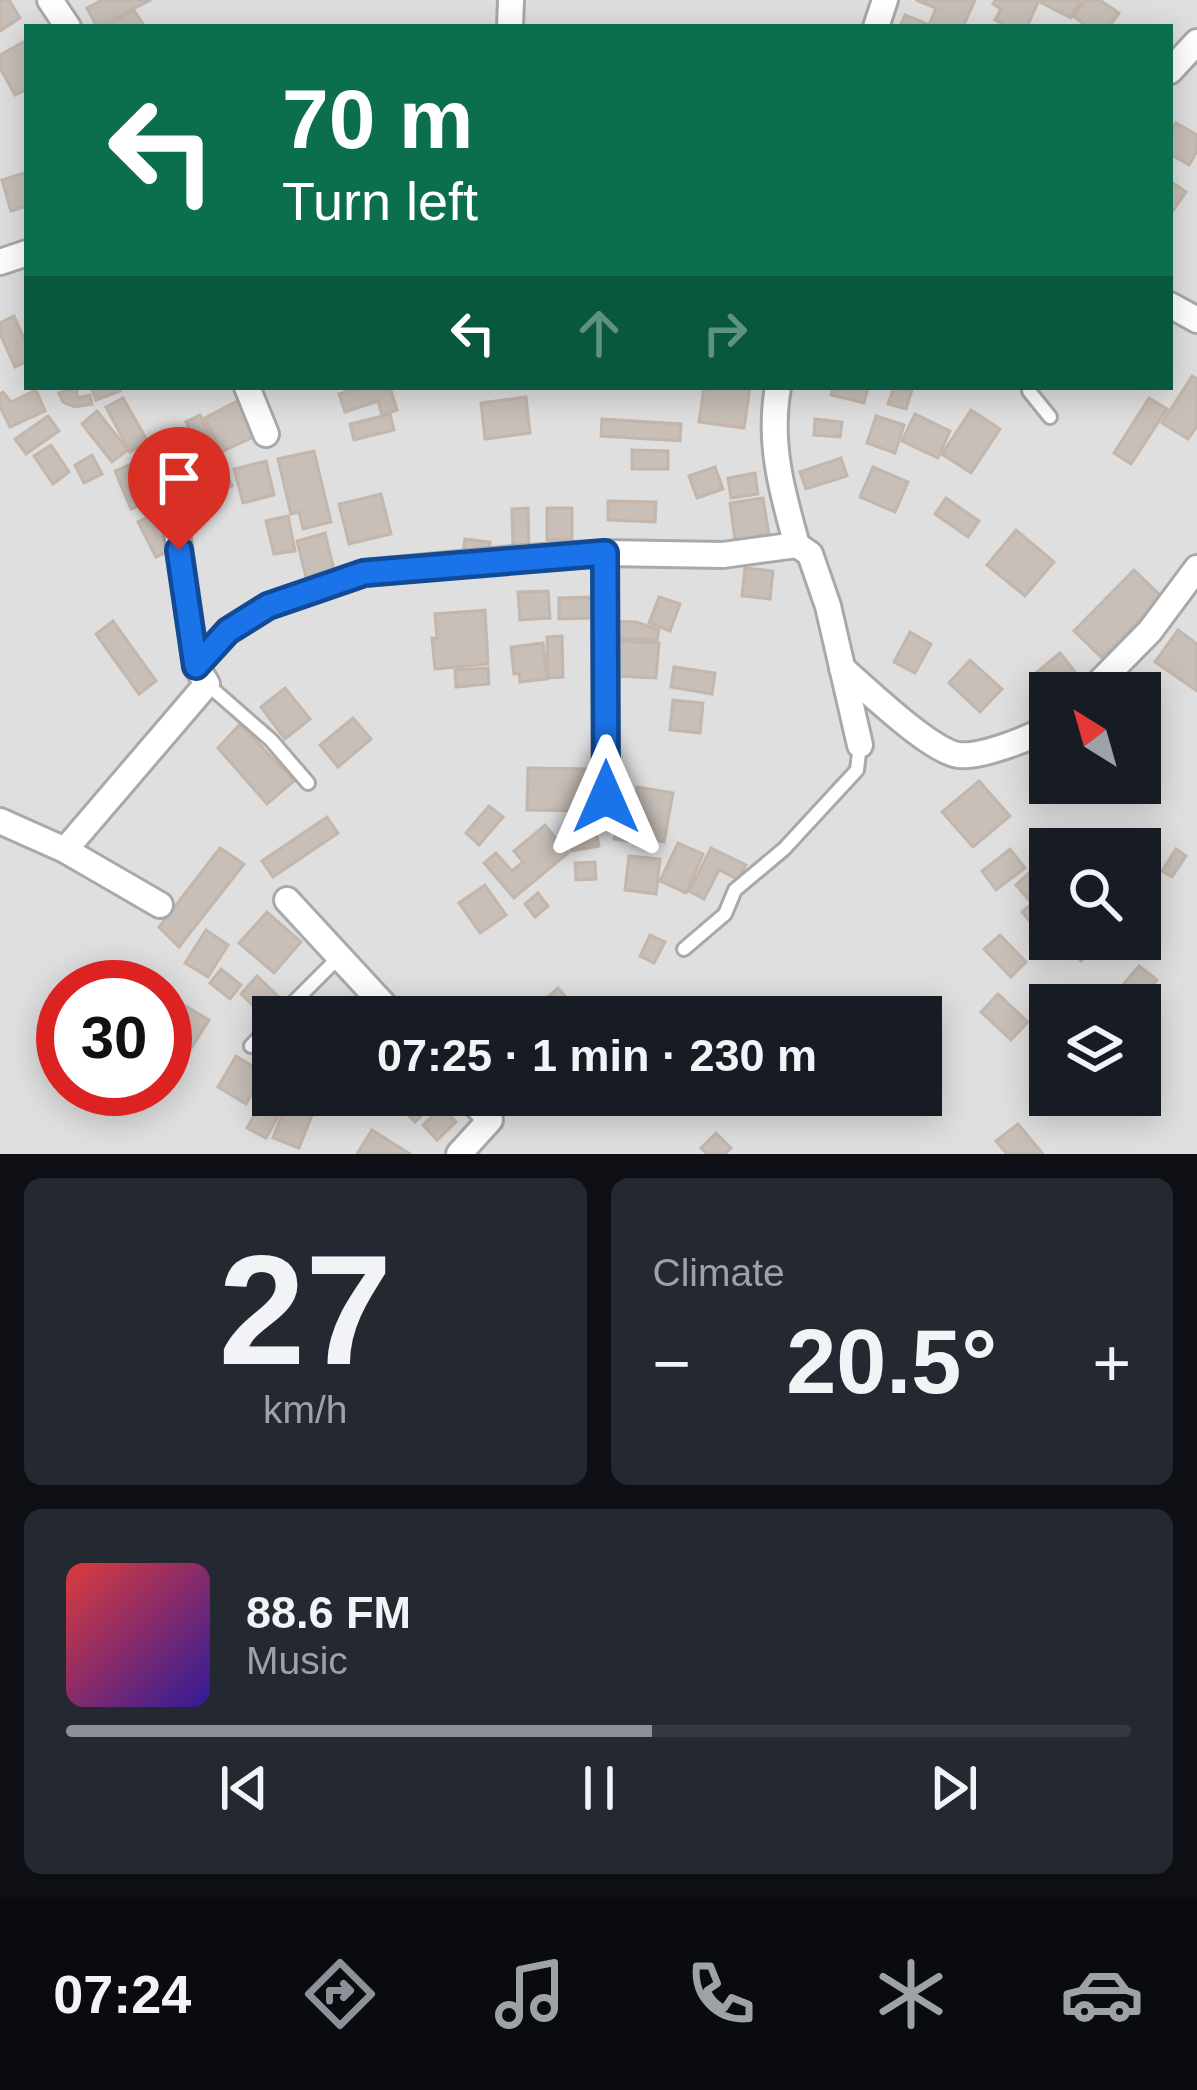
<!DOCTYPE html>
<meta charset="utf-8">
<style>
body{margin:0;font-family:Arial,sans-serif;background:#242831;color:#f1f3f6;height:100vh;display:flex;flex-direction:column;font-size:45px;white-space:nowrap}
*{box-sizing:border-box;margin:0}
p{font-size:39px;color:#9ea1a6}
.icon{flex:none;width:66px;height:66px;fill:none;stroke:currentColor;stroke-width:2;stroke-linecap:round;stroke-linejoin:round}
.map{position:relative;height:1154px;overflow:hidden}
.panel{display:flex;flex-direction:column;gap:24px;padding:24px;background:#0d0f14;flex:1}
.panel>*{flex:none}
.hud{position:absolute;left:24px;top:24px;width:1149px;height:366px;border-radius:0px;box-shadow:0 6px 30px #0003;background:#0b6e4f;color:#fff;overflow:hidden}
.needle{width:78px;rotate:323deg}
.controls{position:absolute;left:1029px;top:672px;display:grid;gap:24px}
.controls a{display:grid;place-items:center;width:132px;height:132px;border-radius:0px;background:#171b24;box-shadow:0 6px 30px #0003;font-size:60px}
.speed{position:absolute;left:36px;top:960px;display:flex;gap:24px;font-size:60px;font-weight:700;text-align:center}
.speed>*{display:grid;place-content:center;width:156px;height:156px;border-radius:50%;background:#171b24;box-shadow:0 6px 30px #0003;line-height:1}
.speed .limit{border:18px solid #d22;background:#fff;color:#111}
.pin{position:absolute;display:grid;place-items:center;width:102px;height:102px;color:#fff;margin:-123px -51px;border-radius:50% 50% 50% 0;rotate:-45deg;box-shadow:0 0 12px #0007}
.pin .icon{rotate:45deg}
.me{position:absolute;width:132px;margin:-66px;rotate:0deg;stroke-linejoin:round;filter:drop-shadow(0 0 9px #0008)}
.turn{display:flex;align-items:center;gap:42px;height:252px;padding:0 60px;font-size:54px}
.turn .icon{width:156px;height:156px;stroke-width:2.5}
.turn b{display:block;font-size:84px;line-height:102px}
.lanes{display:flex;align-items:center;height:114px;padding:0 60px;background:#0003;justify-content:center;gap:60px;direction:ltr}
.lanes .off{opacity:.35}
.big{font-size:90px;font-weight:800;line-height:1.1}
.panel .widget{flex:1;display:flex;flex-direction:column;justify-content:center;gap:18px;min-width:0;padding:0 42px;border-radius:18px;background:#242831}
.panel .dial{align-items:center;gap:0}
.dial b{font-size:156px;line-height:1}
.song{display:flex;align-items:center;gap:36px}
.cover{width:144px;height:144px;border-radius:18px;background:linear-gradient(135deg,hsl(0 70% 55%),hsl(250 70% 35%))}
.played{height:12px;border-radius:6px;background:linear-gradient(90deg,#8c9099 55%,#363941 55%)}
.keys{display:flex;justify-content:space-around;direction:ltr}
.heat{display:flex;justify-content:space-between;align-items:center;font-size:66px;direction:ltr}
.panel .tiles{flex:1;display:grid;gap:24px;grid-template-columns:1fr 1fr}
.widget:last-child{grid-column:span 2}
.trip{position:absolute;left:252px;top:996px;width:690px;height:120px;border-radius:0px;background:#171b24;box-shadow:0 6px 30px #0003;font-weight:800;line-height:120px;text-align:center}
.menu{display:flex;height:192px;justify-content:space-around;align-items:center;background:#090b0e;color:#9ea1a6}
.menu .icon{width:84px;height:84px}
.menu .current{color:#8c9099}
.menu b{font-size:54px;color:#f1f3f6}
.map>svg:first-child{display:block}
.residential{fill:#e0dfdf;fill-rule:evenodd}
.building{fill:#c7bfb8;stroke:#c4b6ab;stroke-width:3}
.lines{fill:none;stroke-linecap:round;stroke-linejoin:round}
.lane-casing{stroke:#a9a9a9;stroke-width:18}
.street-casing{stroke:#a9a9a9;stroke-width:30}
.lane{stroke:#fff;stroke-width:12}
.street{stroke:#fff;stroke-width:24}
.route-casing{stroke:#114b97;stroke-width:30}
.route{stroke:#1a73e8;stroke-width:21}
</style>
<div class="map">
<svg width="1197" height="1154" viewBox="0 0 1197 1154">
<rect width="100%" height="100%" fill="#f2efe9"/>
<path class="residential" d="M 0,0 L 1197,0 L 1197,1154 L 0,1154 ZM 27,27 L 1170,27 L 1170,387 L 27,387 ZM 1050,693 L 1140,693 L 1140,783 L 1050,783 ZM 1050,849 L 1140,849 L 1140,939 L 1050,939 ZM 63,987 L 165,987 L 165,1089 L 63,1089 ZM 1050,1005 L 1140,1005 L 1140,1095 L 1050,1095 ZM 273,1017 L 921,1017 L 921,1095 L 273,1095 Z"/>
<g class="building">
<polygon points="0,0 9,0 20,18 0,31"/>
<polygon points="102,0 151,0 97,27 87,8"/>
<polygon points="916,0 975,0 963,27 900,27 905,15 929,25 936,8"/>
<polygon points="995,0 1039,0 1027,27 1009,27 995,20 1001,9 993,4"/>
<polygon points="1042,0 1081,0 1071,18 1040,2"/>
<polygon points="1085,0 1100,0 1119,13 1109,27 1088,27 1073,16"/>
<polygon points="134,10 145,27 105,27"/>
<polygon points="27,40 27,89 15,95 0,68 0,55"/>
<polygon points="1176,123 1197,135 1197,151 1189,165 1170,154 1170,132"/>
<polygon points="27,172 27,206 11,211 2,180"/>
<polygon points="1170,181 1186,192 1170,215"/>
<polygon points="14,316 27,345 27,361 15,367 0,334 0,323"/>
<polygon points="1192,376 1197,379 1197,426 1188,439 1162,423"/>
<polygon points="91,387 118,387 120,391 96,400"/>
<polygon points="361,387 390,387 397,410 382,415 378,401 345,412 339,394"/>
<polygon points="704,387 750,387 744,428 699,422"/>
<polygon points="833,387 868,387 864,403 831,395"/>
<polygon points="894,387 913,387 906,409 888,404"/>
<polygon points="76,388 78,398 90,395 92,404 75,407 63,402 59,393"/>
<polygon points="36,390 45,411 10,427 0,407 0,394 3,392 11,402"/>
<polygon points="526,397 530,433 485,439 481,403"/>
<polygon points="123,398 148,442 130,452 106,407"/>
<polygon points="1149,398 1167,409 1131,464 1114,453"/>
<polygon points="241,399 258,435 221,452 205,418"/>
<polygon points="971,410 1000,429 971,473 942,454"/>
<polygon points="97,411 128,450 112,462 82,424"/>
<polygon points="390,414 394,430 354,440 350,424"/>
<polygon points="915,414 950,431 938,458 902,441"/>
<polygon points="200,415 216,447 201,454 186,422"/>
<polygon points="48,416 59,431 26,454 15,439"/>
<polygon points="876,416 904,425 895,453 867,443"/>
<polygon points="602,419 681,424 680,441 601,436"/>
<polygon points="815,419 842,422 840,437 814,435"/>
<polygon points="51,445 69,472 53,484 34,456"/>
<polygon points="632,450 668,451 668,469 632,469"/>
<polygon points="314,451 331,522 303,529 299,512 291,514 278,459"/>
<polygon points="92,455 102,474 84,483 75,465"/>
<polygon points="841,458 847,476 806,489 800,472"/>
<polygon points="221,460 232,486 198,500 188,474"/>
<polygon points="266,461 274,495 243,503 234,469"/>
<polygon points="136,462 151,501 131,509 115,471"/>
<polygon points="171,464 179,496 159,501 152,468"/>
<polygon points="715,467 723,489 697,498 689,476"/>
<polygon points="873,467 908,482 895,512 860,497"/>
<polygon points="755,473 758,494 731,498 728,478"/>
<polygon points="381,494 391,534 349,544 339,504"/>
<polygon points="763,498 769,535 735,540 730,503"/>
<polygon points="946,498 979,521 968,537 935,514"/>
<polygon points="608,501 656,502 655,522 608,520"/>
<polygon points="528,508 529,550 513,551 512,509"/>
<polygon points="547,508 572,508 572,539 547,540"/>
<polygon points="157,512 175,548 156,557 138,522"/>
<polygon points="288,516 295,551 274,554 266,521"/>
<polygon points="1016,530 1054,562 1025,596 987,565"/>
<polygon points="325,533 334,570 306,577 297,541"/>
<polygon points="465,539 490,542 488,557 463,554"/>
<polygon points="745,568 773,571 770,599 742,596"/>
<polygon points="1134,570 1162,597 1102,658 1074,631"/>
<polygon points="548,591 550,618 520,620 518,592"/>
<polygon points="591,597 592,618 559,619 559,598"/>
<polygon points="659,597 680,604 670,631 649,623"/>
<polygon points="485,610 488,664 435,669 432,638 437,638 435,614"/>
<polygon points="113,621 156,681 139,694 96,634"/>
<polygon points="610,621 636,622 659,630 657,640 611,638"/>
<polygon points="1178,630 1197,644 1197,691 1155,662"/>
<polygon points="910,632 931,644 915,673 894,662"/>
<polygon points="562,636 563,677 548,678 547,637"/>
<polygon points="619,641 659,643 656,678 616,676"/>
<polygon points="543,643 547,679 520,682 519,673 514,674 511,647"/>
<polygon points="1060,653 1088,688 1082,693 1052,693 1036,673"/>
<polygon points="970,660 1002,689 980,712 949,683"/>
<polygon points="674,667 715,673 712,694 671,687"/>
<polygon points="488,668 489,684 456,687 455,670"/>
<polygon points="285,688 310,719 285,739 261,707"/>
<polygon points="673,700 703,703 700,733 670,730"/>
<polygon points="353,718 371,739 338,767 320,745"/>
<polygon points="240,724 294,781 267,804 218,748"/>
<polygon points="528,768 592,769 591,811 527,810"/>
<polygon points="979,781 1010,816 973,847 942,812"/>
<polygon points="637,787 673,793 664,842 628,835 627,841 614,839 618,824 631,825"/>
<polygon points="489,806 503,817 479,845 466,833"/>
<polygon points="327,817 338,833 273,877 262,861"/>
<polygon points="593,819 599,846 571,851 566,824"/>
<polygon points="545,825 568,853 514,898 484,863 496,853 512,871 523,862 514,851"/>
<polygon points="678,843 703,854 686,893 660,881"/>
<polygon points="220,848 244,864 179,947 159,927"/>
<polygon points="711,848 746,865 739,880 719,870 704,899 689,891"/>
<polygon points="1010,849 1025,868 996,890 982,871"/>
<polygon points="1176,849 1186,856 1172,877 1162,871"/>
<polygon points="629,856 660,859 656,894 625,890"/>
<polygon points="595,862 596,879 576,880 575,863"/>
<polygon points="1029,873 1042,888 1029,900 1016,885"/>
<polygon points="485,885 506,915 480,933 459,903"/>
<polygon points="1047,891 1050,894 1050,912 1034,926 1022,912"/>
<polygon points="538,893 548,906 535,917 525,904"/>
<polygon points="267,912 301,942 274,973 239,943"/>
<polygon points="206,930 228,945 208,977 185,963"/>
<polygon points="650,935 665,942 654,963 640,956"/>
<polygon points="1000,935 1026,962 1011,977 984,949"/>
<polygon points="1077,939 1090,939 1097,945 1081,961 1068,948"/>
<polygon points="1139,966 1157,980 1136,1005 1126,1005 1114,995"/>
<polygon points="221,969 241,985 230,999 210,983"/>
<polygon points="257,976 279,997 263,1015 241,994"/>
<polygon points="558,988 583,1017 505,1017 515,1008 532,1011"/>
<polygon points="998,994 1028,1022 1011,1040 981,1012"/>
<polygon points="169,996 209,1020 187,1055 165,1040 165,1003"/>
<polygon points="236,1056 264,1073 246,1104 218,1087"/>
<polygon points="273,1082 273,1095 290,1095 266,1138 247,1128"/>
<polygon points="406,1095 433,1095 438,1099 415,1122 397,1103"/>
<polygon points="490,1095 527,1095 506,1114"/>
<polygon points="286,1105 312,1115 299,1148 273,1138"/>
<polygon points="442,1107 456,1122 437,1140 423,1125"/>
<polygon points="1018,1124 1042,1153 1041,1154 1007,1154 996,1141"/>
<polygon points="372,1130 410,1154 357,1154"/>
<polygon points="716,1133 731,1148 725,1154 707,1154 701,1148"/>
</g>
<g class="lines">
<defs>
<g id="lane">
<polyline points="1030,387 1029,391 1050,417"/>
<polyline points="207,684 271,740 308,783"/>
<polyline points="684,949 725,914 735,890 784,849 857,770 860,745"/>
<polyline points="279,1017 339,957"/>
<polyline points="251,1046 273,1023"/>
</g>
<g id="street">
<polyline points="50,0 68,27"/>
<polyline points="510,27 511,0"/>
<polyline points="876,27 885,0"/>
<polyline points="1170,71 1197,42"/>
<polyline points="0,262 27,253"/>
<polyline points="1170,305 1197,320"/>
<polyline points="247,387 266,434"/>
<path d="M 778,387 C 768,443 782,492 797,545 L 810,554 L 828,606 L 860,745"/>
<polyline points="605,553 606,797"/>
<polyline points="196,666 228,631 268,606 364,573 513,559 605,553 723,555 797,545"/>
<path d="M 842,668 C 866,689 929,750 958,755 C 981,758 1030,738 1050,727"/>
<polyline points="1089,693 1150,631 1197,568"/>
<polyline points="0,821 65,850 160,905"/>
<polyline points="65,850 207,684 196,666 174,511"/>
<polyline points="287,900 395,1017"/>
<polyline points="459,1154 490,1120 467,1095"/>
</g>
</defs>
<use href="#lane" class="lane-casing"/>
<use href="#street" class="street-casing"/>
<use href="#lane" class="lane"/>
<use href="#street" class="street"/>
</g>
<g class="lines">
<defs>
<polyline id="route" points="179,550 196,666 228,631 268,606 364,573 605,553 606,797"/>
</defs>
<use href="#route" class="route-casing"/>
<use href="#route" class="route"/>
</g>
</svg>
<div class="controls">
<a><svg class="needle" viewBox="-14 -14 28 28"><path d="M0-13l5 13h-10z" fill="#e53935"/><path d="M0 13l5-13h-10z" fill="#9ea1a6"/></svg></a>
<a><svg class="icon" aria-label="search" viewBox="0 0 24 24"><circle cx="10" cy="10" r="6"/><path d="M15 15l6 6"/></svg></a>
<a><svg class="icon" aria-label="layers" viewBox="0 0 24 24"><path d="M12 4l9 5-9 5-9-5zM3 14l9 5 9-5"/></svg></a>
</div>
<div class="speed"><div class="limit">30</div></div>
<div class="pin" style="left:179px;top:550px;background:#d93025"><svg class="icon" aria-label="arrive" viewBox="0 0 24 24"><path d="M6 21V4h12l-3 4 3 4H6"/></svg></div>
<svg class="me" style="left:606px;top:797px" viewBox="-20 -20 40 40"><path d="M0-17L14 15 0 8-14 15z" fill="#1a73e8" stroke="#fff" stroke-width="4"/></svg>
<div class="trip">07:25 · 1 min · 230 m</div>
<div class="hud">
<div class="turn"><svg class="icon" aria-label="left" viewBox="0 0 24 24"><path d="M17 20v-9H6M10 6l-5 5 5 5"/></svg><div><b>70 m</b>Turn left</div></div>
<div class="lanes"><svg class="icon" aria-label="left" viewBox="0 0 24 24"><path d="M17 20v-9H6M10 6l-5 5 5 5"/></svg><svg class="icon off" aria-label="ahead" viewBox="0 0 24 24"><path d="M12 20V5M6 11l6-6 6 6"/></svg><svg class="icon off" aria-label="right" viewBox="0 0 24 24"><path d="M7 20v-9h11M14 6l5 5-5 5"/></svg></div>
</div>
</div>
<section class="panel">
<div class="tiles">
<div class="widget dial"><b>27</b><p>km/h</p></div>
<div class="widget"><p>Climate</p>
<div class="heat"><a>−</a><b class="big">20.5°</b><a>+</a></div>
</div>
<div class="widget">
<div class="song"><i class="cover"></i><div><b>88.6 FM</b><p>Music</p></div></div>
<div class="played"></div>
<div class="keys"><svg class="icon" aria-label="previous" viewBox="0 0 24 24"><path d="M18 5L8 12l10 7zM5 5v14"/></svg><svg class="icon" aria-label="pause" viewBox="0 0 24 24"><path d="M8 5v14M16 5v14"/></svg><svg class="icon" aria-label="next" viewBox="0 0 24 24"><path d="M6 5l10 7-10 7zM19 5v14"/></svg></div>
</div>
</div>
</section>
<nav class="menu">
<b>07:24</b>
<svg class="icon current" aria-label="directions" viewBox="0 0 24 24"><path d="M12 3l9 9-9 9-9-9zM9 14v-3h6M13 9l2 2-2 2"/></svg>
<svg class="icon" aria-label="music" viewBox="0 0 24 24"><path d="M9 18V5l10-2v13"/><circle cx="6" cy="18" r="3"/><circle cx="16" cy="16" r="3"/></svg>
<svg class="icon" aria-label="phone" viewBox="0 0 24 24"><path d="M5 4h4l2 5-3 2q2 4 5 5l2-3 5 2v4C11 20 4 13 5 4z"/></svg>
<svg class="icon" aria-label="climate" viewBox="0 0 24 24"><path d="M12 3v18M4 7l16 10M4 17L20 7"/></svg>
<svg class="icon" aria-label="car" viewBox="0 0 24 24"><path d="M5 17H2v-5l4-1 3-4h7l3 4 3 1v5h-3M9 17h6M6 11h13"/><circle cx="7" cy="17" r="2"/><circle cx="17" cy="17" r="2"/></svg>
</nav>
